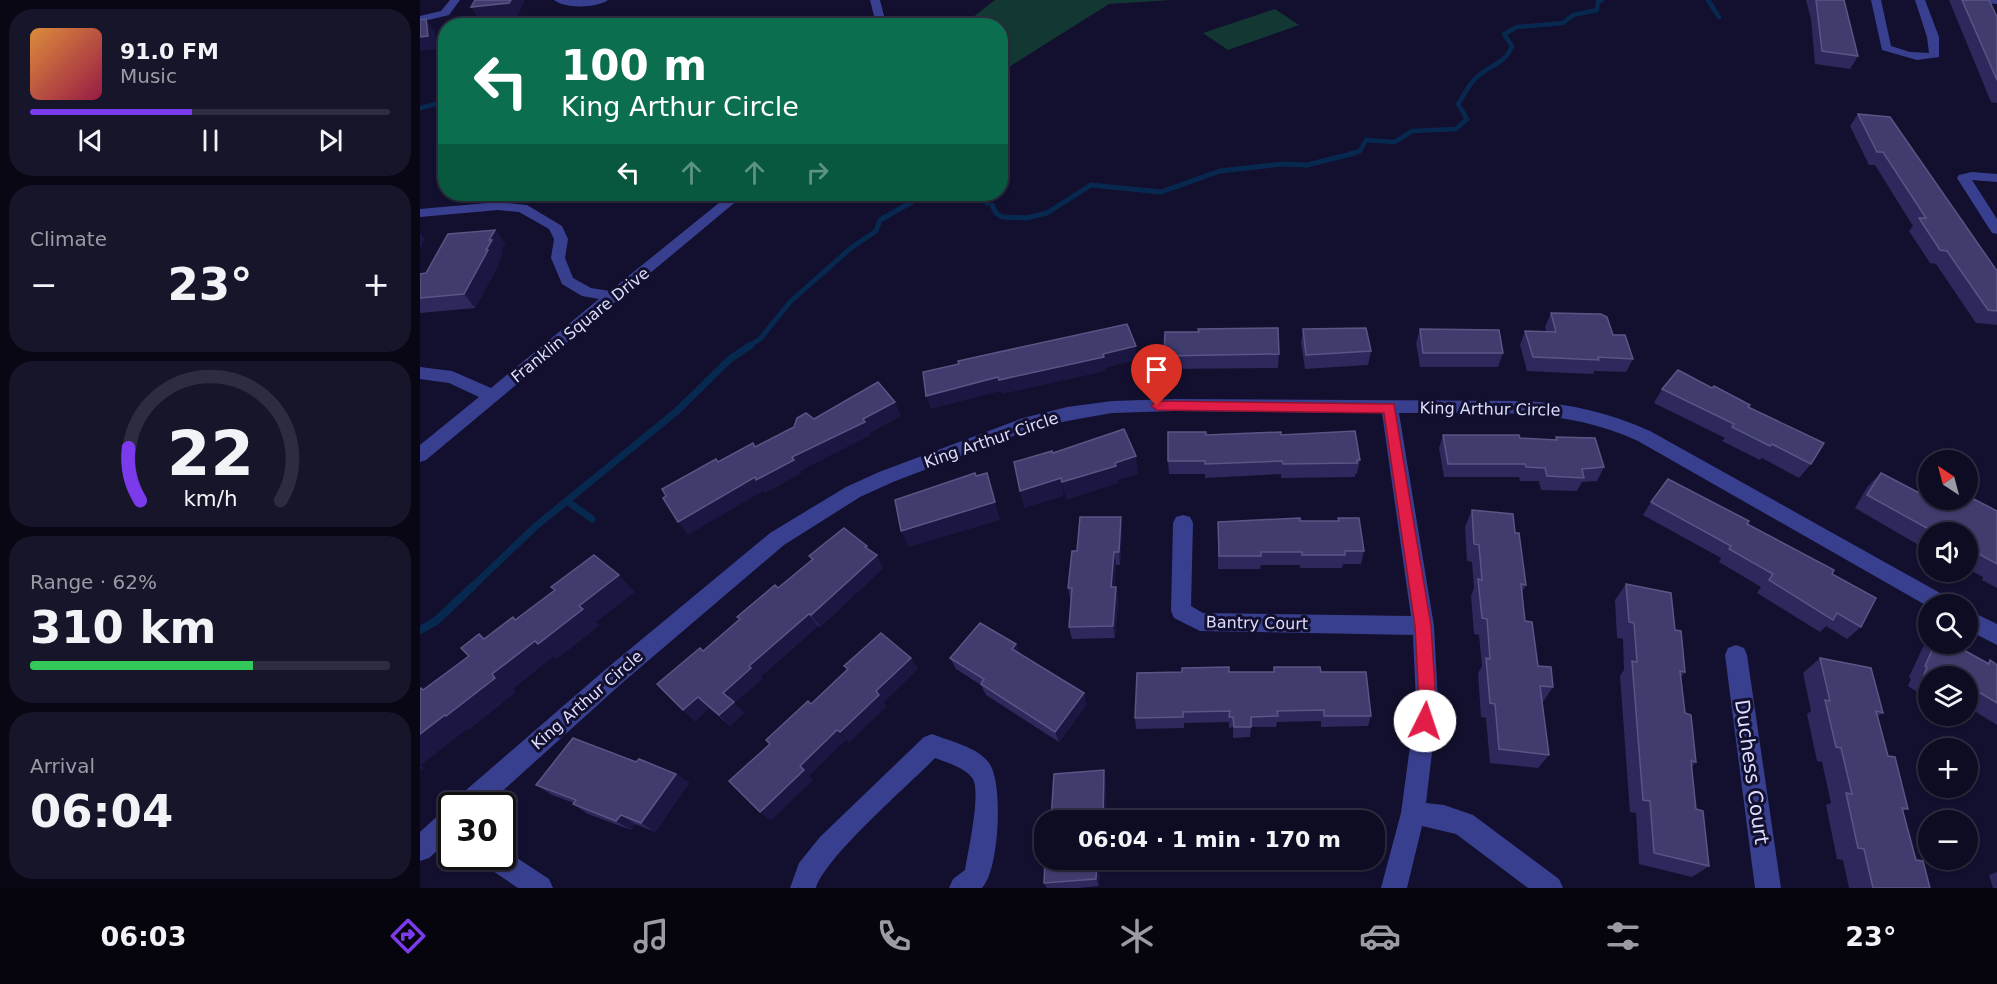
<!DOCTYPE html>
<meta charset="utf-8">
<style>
body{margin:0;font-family:"DejaVu Sans",sans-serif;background:#17152a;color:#f1f3f6;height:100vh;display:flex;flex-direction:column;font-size:22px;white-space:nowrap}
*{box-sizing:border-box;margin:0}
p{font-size:20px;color:#9b9ba5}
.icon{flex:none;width:33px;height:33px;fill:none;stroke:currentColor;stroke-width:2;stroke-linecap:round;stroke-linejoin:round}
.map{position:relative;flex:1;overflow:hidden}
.sheet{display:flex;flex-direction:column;gap:9px;padding:9px;background:#080713;width:420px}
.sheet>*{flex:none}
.top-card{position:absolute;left:18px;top:18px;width:570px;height:183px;border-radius:24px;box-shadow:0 2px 4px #0004,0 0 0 2px #2e2c40;background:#0b6e4f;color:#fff;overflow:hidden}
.needle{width:39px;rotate:324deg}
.tools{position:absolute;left:1498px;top:450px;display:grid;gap:12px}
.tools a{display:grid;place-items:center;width:60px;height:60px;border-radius:50%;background:#0e0c22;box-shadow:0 2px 4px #0004,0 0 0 2px #2e2c40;font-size:30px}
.speed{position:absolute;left:18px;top:792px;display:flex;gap:12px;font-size:30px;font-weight:700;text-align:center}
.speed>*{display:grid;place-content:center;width:78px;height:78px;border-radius:50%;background:#0e0c22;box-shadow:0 2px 4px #0004,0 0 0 2px #2e2c40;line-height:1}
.speed .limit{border:3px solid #111;border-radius:9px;background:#fff;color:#111}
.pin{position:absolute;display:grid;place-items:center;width:51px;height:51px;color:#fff;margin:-62px -26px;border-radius:50% 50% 50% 0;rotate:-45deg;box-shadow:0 0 6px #0007}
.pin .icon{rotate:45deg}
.me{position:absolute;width:66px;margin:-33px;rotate:4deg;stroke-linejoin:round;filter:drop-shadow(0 0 4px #0008)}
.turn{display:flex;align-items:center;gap:21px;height:126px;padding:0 24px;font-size:27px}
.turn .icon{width:78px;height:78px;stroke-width:2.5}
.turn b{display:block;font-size:42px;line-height:51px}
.lanes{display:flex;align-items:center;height:57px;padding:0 24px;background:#0003;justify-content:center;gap:30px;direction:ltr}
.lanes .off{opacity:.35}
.big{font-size:45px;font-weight:700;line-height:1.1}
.sheet .card{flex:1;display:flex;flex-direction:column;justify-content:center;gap:9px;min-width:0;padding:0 21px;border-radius:24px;background:#17152a}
.sheet .dial{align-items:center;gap:0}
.dial svg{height:156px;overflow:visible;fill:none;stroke:#2e2c40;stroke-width:7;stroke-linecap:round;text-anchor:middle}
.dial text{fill:#f1f3f6;stroke:none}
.song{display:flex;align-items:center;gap:18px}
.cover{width:72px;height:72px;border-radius:9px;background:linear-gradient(135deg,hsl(30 70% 55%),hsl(340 70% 35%))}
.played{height:6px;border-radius:3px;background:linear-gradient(90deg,#7c3aed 45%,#2e2c40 45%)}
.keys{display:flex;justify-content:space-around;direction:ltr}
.heat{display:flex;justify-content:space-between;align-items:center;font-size:33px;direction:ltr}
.charge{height:9px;border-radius:4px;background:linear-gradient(90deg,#34c759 62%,#2e2c40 0)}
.trip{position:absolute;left:614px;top:810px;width:351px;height:60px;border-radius:24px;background:#0e0c22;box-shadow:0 2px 4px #0004,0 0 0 2px #2e2c40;font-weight:700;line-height:60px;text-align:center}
.menu{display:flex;height:96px;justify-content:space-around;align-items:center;background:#06050e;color:#9b9ba5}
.menu .icon{width:42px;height:42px}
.menu .selected{color:#7c3aed}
.menu b{font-size:27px;color:#f1f3f6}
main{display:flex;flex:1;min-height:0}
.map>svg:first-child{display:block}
.green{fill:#133833}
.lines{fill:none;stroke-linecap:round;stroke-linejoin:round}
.stream-far3{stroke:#08294f;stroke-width:4.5}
.stream-far2{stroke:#08294f;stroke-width:5}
.stream-far1{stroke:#08294f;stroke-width:7}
.stream{stroke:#08294f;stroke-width:8}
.minor{fill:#393f8f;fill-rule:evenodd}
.wall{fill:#2d295c}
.shaded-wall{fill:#1a1742}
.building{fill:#403c6e;stroke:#595584;stroke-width:1.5}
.route{fill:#e11d48;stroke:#92132f;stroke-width:1.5}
.labels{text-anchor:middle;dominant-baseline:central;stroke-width:6;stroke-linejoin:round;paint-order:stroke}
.street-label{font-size:16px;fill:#ddf;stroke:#12102e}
.near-street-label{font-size:20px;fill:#ddf;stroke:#12102e}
</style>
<main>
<section class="sheet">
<div class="card">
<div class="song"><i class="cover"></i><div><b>91.0 FM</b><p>Music</p></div></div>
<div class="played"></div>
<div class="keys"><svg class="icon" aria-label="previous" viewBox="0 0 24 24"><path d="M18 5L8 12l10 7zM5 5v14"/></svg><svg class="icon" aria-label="pause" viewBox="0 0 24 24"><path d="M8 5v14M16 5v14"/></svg><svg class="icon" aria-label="next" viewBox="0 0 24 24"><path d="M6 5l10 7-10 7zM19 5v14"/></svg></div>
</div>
<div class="card"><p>Climate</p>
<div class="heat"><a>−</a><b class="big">23°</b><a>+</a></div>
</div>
<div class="card dial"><svg viewBox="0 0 100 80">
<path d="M14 69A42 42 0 1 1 86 69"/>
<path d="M14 69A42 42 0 0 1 8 42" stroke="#7c3aed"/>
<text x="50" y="56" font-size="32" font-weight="700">22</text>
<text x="50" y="72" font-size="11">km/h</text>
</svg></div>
<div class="card"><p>Range · 62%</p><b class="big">310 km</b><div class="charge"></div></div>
<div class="card"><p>Arrival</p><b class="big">06:04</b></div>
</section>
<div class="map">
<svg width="1577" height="888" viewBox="0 0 1577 888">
<rect width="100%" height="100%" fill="#12102e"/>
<g class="green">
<polygon points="575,0 751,0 689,4 581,72 580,26 543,25"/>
<polygon points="855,9 879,25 808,50 783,33"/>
</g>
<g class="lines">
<g class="stream-far3">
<polyline points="1288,0 1299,17"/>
<polyline points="408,26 409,20"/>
<polyline points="0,108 26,101"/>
<path d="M 930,154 L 940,151 L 946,140 L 975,142 L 992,131 L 1036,129 L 1047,119 L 1038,104 C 1044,95 1049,84 1057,77 C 1070,65 1085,64 1092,46 L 1084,34 L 1097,27 L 1143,23 L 1153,15 L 1177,10 L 1178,2 L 1182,0"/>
</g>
<g class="stream-far2">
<polyline points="554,194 567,203"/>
<polyline points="572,205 576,213 582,217 607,218 627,213 671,185 741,192 800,171 862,164 887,165 935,153"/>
<polyline points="329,346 340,339 371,301 431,248 456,231 460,220 506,194"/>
</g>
<g class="stream-far1">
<polyline points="147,501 172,519"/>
<polyline points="52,587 116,526 257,411 310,359 331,345"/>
</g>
<polyline class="stream" points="0,630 16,621 53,586"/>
<g class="minor">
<polygon points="30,0 40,0 29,15 0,22 0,16 21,11"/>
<path d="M 134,0 L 188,0 C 177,8 145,9 134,0 Z"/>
<polygon points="450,0 460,0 464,16 463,26 453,26 454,16"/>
<polygon points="1451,0 1461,0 1471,46 1490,52 1509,53 1507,37 1495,0 1505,0 1519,37 1519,57 1497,60 1462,50"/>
<polygon points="1559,0 1577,0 1577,4 1564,3"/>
<polygon points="1552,172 1577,174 1577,182 1552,180 1577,219 1577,234 1572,233 1537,178 1539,175"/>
<polygon points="310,194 325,194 6,460 0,462 0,445 59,397 29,383 0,379 0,367 32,371 71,388 179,299 162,296 142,284 131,258 134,239 129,229 99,212 78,210 0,217 0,209 78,202 107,205 142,226 148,239 145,258 153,278 171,288 190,291"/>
<path d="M 755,399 L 1108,401 C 1151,404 1191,413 1230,431 L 1529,598 L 1532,604 L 1509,604 L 1509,607 L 1218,441 C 1143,406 1060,413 979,413 L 1014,626 L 1018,702 L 1006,803 L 1024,805 L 1053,815 L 1139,879 L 1143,888 L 1108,888 L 1036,834 L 1002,826 L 987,888 L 961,888 L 981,813 L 996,702 L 993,635 L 780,631 L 754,618 L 751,611 L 753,523 L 756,517 L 763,515 L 770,517 L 773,523 L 771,606 L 783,613 L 991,616 L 962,413 L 755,411 L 692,413 L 647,421 L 606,431 L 473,482 L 440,497 L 364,545 L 202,683 L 66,806 L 35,806 L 38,797 L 186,669 L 350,533 L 426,487 L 459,472 L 603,418 L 647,407 L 692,401 Z"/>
<polygon points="1548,610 1577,624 1577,645 1548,630"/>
<polygon points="1316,645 1324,648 1327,655 1361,888 1335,888 1305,655 1308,648"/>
<path d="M 512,734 C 529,741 558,747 569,763 C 584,783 579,871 562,888 L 529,888 L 533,879 L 545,870 C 548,852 561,794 553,779 C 546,768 526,762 515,758 C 489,785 405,857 396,888 L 370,888 L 379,863 L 400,837 L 504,737 Z"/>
<polygon points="32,808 32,837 9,858 0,861 0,832 23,811"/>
<polygon points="82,848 129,879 133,888 98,888 64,865 61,856 82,856"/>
</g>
</g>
<g class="wall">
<polygon points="1386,0 1424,0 1438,56 1430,69 1395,64 1391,19"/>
<polygon points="1529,0 1569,0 1577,17 1577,103 1571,102"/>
<polygon points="1438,114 1577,271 1577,325 1556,323 1516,264 1510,263 1489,231 1493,226 1455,165 1449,165 1430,126"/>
<polygon points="85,243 81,251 83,254 78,262 79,264 55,308 0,313 0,274 6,273"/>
<polygon points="1131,313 1193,335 1213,359 1206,372 1174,371 1173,374 1107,371 1100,345 1105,331 1127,332 1125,327"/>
<polygon points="883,329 951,351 948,365 885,369 881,343"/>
<polygon points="1000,329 1083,353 1078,367 1000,367 996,343"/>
<polygon points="859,354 858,368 745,369 744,356"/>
<polygon points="1242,389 1329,407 1391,464 1379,478 1342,458 1340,460 1302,441 1305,438 1234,403"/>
<polygon points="786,435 861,435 940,460 937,474 935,474 935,477 861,478 861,474 785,478 785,474 749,474 748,461"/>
<polygon points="1023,435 1135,440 1136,437 1184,467 1177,481 1162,482 1157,491 1121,490 1119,481 1100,481 1099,477 1024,477 1019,448"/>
<polygon points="1461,473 1508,497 1509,496 1509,500 1577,511 1577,588 1562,580 1563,577 1548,569 1548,532 1509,532 1509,551 1435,508 1448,486"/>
<polygon points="1231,502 1327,524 1412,574 1441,627 1427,639 1406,626 1400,632 1337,593 1341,587 1299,562 1301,558 1223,515"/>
<polygon points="1052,510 1095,533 1106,585 1102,592 1105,621 1118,666 1133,687 1123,702 1122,701 1129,755 1118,768 1070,763 1066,718 1061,717 1058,673 1062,666 1059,635 1054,634 1051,596 1054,588 1052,562 1047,561 1045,527"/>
<polygon points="918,518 944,551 941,564 923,564 922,568 880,568 880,565 841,565 840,569 798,569 798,522 918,521"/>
<polygon points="702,530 700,565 696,565 694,587 696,587 698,600 695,638 652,639 649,627 651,601 648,588 657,551"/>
<polygon points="450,550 463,568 400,627 398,626 340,677 342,679 314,703 324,713 310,726 289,708 275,721 263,710 283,651 320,620 317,617 358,588 392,560 389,556"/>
<polygon points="1206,584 1255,630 1265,672 1261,677 1265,713 1276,762 1272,767 1276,809 1289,866 1272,877 1219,864 1216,813 1210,812 1200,676 1204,670 1203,639 1197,638 1195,600"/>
<polygon points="1509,643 1533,644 1567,663 1570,660 1577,665 1577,725 1548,707 1548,676 1509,676 1509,697 1507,698 1488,686 1491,679 1489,677 1503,647"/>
<polygon points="596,644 599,653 667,704 639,742 566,695 561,685 536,669 530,658"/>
<polygon points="1400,658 1463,713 1458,716 1468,756 1488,809 1483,811 1496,860 1510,888 1429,888 1423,860 1417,859 1406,805 1411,803 1402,762 1397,761 1387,714 1391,711 1383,673"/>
<polygon points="854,667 901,672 951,716 948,726 901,727 901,721 857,722 856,727 831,727 830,737 813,738 813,727 809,728 809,722 764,723 764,728 716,729 715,718 809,672 853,672"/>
<polygon points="256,774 269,783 235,832 215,824 211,830 168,814 153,804 154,803 132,795 116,785"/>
<polygon points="680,860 679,886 659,888 627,888 624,883"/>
<polygon points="1577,872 1577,888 1573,888 1569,875"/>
</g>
<g class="shaded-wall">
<polygon points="91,0 105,0 97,16 59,19 51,7"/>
<polygon points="6,19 15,32 17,49 0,51 0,37"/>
<polygon points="75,230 85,243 81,251 83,254 78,262 79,264 55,308 44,294 69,240"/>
<polygon points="0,233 5,239 0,248"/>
<polygon points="716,346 717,360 685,368 686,371 582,394 581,391 511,409 506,396 578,377"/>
<polygon points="475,402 481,416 450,433 451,435 380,471 382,473 345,493 336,480 372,457"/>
<polygon points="716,456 718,474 698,480 699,483 646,500 642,482 695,463"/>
<polygon points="567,473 580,520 489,547 481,531"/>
<polygon points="335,477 343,491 268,535 258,522"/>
<polygon points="641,478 644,496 604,508 600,491"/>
<polygon points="701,517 702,530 700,565 699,552"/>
<polygon points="447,546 454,558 457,555 463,568 400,627 391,615 445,547"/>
<polygon points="694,552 696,565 693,599 691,587"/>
<polygon points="199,575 215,592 176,622 180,625 137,659 118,644 159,606"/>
<polygon points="696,587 698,600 695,638 693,626"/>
<polygon points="389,614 398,626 340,677 342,679 314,703 324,713 310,726 299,715 303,693 329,666"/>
<polygon points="115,641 134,656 93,689 96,692 49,730 47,729 1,765 4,768 0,771 0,734 72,674"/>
<polygon points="596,644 600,656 592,649"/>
<polygon points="491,658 498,669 464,702 467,706 429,743 420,732 456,691"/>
<polygon points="664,693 667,704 639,742 635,732"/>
<polygon points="278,697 289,708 275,721 263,710"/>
<polygon points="417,730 426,740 389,776 393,780 351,821 340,812 380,766"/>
<polygon points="684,770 686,780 686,820 683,820"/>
<polygon points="256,774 269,783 235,832 221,823"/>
<polygon points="201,815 215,824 211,830 196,821"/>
<polygon points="677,860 680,860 679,886 676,879"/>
</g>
<g class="building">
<polygon points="55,0 91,0 89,3 51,7"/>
<polygon points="1396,0 1424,0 1438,56 1402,51"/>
<polygon points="1542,0 1569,0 1577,17 1577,80"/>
<polygon points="6,19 8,36 0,37 0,20"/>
<polygon points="1438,114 1470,117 1577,271 1577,311 1568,310 1527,251 1520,250 1499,218 1506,218 1463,152 1457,152"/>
<polygon points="75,230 69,240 72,240 66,250 68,250 44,294 0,298 0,274 6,273 28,234"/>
<polygon points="1131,313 1181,314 1187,317 1193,335 1205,335 1213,359 1178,357 1179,360 1113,357 1105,331 1136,332"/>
<polygon points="707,324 716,346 683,354 684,357 579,380 578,377 506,396 503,372 539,364 538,361"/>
<polygon points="858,328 859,354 744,356 745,332 779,332 778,329"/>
<polygon points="946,328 951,351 886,355 883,329"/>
<polygon points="1000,329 1079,330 1083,353 1003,353"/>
<polygon points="1258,370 1292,388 1294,386 1330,405 1328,407 1404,443 1391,464 1352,444 1350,446 1312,427 1314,424 1242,389"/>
<polygon points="458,382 475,402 443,419 445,422 372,457 374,460 336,480 335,477 258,522 243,498 246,496 242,489 296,459 298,462 333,443 335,447 374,427 377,418 386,413 394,419"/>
<polygon points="704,429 716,456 695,463 696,466 642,482 641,478 600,491 594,462 632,451 633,453"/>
<polygon points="935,431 940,460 937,460 937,463 863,464 862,461 785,464 785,461 748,461 748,432 786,432 786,435 861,432 861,435"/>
<polygon points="1023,435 1099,435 1100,438 1137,440 1136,437 1175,438 1184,467 1162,469 1164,478 1127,476 1125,468 1106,467 1105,464 1028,464"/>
<polygon points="555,473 556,476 567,473 575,502 481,531 475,500"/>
<polygon points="1461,473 1509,498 1509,500 1548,500 1548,496 1577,511 1577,564 1548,548 1548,532 1514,532 1447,495"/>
<polygon points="1248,479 1329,521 1327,524 1414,570 1412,574 1456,598 1441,627 1417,613 1413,620 1349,580 1353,574 1309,549 1311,546 1231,502"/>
<polygon points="1052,510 1093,514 1095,533 1099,533 1106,585 1101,584 1105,621 1112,622 1118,666 1131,667 1133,687 1120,686 1129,755 1079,749 1075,704 1070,703 1066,658 1070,659 1067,619 1062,618 1058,579 1062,580 1059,545 1054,544"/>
<polygon points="660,517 701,517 699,552 694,552 691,587 696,587 693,626 649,627 652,588 648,588 652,551 657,551"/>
<polygon points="880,518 880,521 919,521 918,518 939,518 944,551 925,551 925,555 882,555 882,552 841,552 841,556 799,556 798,522"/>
<polygon points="424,528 447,546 445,547 457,555 391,615 389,614 329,666 331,668 303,693 314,702 299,715 278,697 263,710 237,684 280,648 283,651 320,619 317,617 355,585 358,588 393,559 389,556"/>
<polygon points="174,555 199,575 159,606 163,609 118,644 115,641 72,674 75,678 26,716 25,715 0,734 0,689 1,688 3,690 49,656 41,648 59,634 64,639 93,617 95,620 135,590 131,587"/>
<polygon points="1206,584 1251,593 1255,630 1261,631 1265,672 1260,671 1265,713 1271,715 1276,762 1271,761 1276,809 1283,811 1289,866 1234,853 1230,801 1223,800 1212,661 1217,662 1214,623 1209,622"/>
<polygon points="560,623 596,644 592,649 664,693 635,732 561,684 564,679 530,658"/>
<polygon points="461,633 491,658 456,691 459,695 420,732 417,730 380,766 384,770 340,812 309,781 350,744 346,740 388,701 391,704 428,669 424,666"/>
<polygon points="1515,644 1533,644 1569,664 1570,660 1577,665 1577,703 1559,692 1557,696 1548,690 1548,676 1509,676 1509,678 1504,675 1507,667 1505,666"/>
<polygon points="1400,658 1451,668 1463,713 1456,711 1468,756 1475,757 1488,809 1482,808 1496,860 1503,861 1510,888 1453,888 1444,849 1438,848 1426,793 1432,794 1421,748 1416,747 1405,700 1410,701"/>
<polygon points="809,667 809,672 854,672 854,667 900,667 901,672 946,672 951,716 904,716 904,710 857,711 858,716 831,717 831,727 814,727 813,717 809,717 810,711 763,712 763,717 715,718 717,673 762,672 762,668"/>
<polygon points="153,738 216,762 219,759 256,774 221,823 201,815 196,821 153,804 156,800 116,785"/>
<polygon points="684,770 683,820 631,820 634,774"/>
<polygon points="625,860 677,860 676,879 624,883"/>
</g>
<polygon class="route" points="737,401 974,404 1011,626 1016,702 1011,727 1005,730 998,727 996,721 999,702 995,626 964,413 737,410 731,406"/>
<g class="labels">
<g class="street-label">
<text transform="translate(160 325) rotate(-39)">Franklin Square Drive</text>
<text transform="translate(1070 409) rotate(1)">King Arthur Circle</text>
<text transform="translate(571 440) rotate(-19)">King Arthur Circle</text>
<text transform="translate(837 623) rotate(1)">Bantry Court</text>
<text transform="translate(167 700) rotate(-41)">King Arthur Circle</text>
</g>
<g class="near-street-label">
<text transform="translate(1332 772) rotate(82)">Duchess Court</text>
</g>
</g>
</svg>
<div class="tools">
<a><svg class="needle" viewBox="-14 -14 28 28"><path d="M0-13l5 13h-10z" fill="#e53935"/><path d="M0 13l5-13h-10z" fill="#9b9ba5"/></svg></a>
<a><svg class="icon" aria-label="sound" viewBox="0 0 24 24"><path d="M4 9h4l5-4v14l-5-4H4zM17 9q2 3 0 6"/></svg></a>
<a><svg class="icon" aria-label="search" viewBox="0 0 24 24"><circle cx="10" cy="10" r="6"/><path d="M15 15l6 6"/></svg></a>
<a><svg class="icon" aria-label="layers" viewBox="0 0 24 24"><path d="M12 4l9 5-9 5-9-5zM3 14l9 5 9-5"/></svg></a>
<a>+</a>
<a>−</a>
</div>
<div class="speed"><div class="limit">30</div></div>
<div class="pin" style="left:737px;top:406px;background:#d93025"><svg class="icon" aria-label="arrive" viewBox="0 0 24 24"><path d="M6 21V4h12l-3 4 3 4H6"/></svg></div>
<svg class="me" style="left:1005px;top:721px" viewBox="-20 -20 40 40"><circle r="19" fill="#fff"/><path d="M0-13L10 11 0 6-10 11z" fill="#e11d48"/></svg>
<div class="trip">06:04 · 1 min · 170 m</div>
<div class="top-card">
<div class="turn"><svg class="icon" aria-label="left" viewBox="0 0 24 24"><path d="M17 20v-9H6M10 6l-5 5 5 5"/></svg><div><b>100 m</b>King Arthur Circle</div></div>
<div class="lanes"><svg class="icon" aria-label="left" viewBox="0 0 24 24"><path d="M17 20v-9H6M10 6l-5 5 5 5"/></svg><svg class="icon off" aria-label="ahead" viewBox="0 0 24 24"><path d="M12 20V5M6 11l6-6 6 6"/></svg><svg class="icon off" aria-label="ahead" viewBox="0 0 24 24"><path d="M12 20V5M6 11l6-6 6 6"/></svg><svg class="icon off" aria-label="right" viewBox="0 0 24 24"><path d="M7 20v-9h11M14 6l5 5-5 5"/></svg></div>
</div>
</div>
</main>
<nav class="menu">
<b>06:03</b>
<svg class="icon selected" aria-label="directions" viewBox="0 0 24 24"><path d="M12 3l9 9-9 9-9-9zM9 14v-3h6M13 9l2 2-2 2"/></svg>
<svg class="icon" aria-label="music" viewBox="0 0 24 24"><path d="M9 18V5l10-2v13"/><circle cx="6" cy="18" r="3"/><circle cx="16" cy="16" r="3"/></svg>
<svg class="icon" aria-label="phone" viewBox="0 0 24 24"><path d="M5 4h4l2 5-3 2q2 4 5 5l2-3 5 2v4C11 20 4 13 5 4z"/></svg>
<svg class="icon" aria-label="climate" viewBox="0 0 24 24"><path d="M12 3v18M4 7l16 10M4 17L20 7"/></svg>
<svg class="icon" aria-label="car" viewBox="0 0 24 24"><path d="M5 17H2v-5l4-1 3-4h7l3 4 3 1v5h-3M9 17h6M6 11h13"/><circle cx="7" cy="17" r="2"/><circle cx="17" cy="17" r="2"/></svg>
<svg class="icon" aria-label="filters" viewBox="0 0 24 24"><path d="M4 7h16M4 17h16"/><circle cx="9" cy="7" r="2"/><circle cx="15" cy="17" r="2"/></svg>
<b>23°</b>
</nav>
